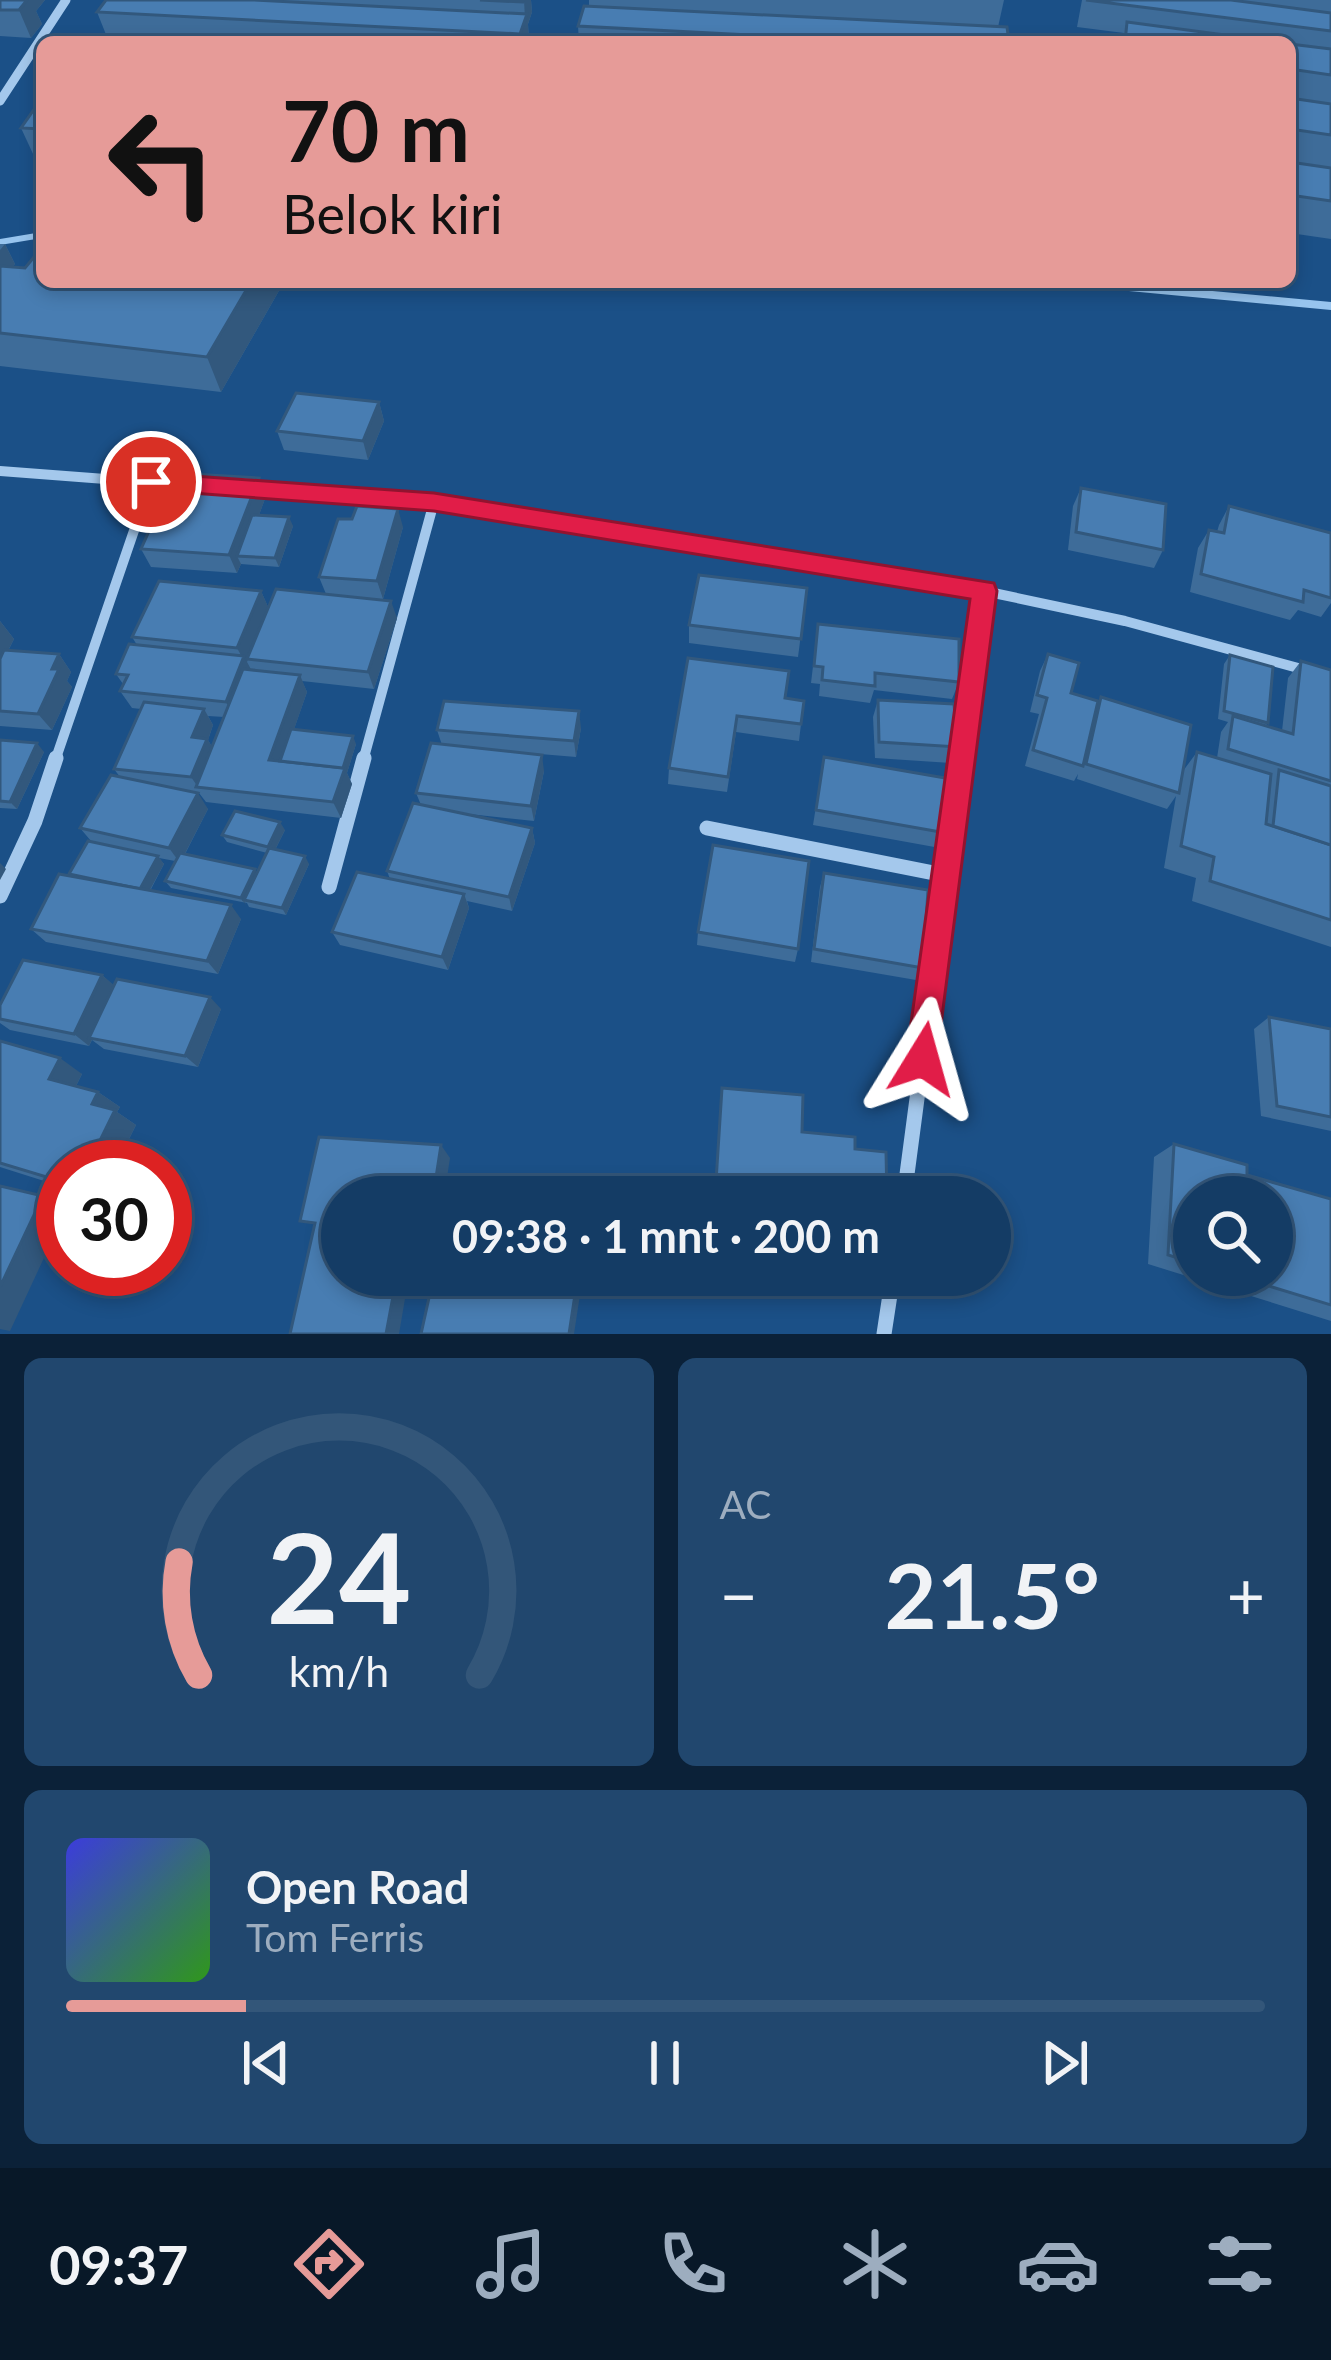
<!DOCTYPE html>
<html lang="id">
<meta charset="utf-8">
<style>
body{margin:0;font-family:Lato,sans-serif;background:#21476e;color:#f1f3f6;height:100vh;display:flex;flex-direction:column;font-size:45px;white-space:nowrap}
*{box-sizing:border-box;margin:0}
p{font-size:39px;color:#9dadbf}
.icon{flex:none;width:66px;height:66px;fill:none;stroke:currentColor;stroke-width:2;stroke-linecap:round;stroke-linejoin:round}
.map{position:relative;height:1334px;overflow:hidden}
.panel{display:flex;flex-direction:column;gap:24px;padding:24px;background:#0b2138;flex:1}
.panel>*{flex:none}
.hud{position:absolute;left:36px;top:36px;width:1260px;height:252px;border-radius:18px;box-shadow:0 6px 18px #0003,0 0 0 3px #335679;background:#e69b98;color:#111;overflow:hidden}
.fabs{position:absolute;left:1173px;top:1176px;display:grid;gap:24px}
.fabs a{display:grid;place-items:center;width:120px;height:120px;border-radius:50%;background:#143c65;box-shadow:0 6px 18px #0003,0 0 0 3px #335679;font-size:60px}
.speed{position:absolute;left:36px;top:1140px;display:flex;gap:24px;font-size:60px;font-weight:700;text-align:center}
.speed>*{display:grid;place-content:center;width:156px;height:156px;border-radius:50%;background:#143c65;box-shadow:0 6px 18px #0003,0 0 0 3px #335679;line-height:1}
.speed .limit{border:18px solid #d22;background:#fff;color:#111}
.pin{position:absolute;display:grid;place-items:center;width:102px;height:102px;color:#fff;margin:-51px;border:6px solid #fff;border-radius:50%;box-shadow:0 3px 12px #0007}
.me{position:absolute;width:132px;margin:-66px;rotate:8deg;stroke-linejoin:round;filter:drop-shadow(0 0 9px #0008)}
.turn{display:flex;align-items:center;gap:42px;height:252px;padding:0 48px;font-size:54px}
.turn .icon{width:156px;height:156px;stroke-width:2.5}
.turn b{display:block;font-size:84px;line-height:102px}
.big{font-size:90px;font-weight:700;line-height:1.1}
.panel .widget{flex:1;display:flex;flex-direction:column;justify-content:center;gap:18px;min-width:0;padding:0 42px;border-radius:18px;background:#21476e}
.panel .dial{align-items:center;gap:0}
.dial svg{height:312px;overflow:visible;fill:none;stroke:#335679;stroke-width:7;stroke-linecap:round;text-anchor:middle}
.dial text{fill:#f1f3f6;stroke:none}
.song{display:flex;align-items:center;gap:36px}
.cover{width:144px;height:144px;border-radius:18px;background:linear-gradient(135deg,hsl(240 70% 55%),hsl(110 70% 35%))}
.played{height:12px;border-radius:6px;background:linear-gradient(90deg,#e69b98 15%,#335679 15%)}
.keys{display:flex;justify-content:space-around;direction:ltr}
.heat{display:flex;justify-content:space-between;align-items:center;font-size:66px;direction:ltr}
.panel .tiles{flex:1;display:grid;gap:24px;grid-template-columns:1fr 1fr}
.widget:last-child{grid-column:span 2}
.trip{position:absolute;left:321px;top:1176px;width:690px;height:120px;border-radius:60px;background:#143c65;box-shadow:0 6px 18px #0003,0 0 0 3px #335679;font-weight:700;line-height:120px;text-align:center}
.tabs{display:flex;height:192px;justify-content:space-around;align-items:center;background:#081828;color:#9dadbf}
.tabs .icon{width:84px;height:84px}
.tabs .selected{color:#e69b98}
.tabs b{font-size:54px;color:#f1f3f6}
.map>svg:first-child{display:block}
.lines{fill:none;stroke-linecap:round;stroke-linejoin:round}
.stream{fill:#97c4ee;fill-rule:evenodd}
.minor-far2{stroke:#a4c8ec;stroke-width:9}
.minor-far1{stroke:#a4c8ec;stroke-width:10}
.minor{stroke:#a4c8ec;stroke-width:15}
.wall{fill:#3e6c99;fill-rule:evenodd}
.shaded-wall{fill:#32587d}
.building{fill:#487db2;stroke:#32587d;stroke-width:3}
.route{fill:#e11d48;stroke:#92132f;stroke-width:3}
</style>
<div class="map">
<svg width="1331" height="1334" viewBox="0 0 1331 1334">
<rect width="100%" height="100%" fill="#1b5087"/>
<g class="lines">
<g class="stream">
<polygon points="42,232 42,238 0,245 0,239"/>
<polygon points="1070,282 1115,282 1331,302 1331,310 1076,286"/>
</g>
<polyline class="minor-far2" points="0,101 66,0"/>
<g class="minor-far1">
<polyline points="0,471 184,485"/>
<polyline points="252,490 434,502 984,591 1125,621 1331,677"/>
<polyline points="55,761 151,481"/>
<polyline points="363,761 434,502"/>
<polyline points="962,761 984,591"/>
</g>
<g class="minor">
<polyline points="707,828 949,876"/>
<polyline points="329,887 364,758"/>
<polyline points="0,896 35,821 56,758"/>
<polyline points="904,1197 962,758"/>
<polyline points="884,1334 893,1275"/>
</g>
</g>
<g class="wall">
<polygon points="0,0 45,0 36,11 42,24 31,38 0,36"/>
<polygon points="106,0 531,0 532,12 528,24 529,42 70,42 107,37 97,12"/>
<polygon points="589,0 1004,0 998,27 1009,42 579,42 578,26 589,6"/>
<polygon points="1082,0 1331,0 1331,239 1290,233 1290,42 1121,42 1124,33 1077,27"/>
<polygon points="42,102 42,157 34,156 21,128"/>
<polygon points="0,244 5,244 15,264 12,267 284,282 221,392 0,366"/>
<polygon points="379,402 384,421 368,460 284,450 277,431"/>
<polygon points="259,478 266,496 259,515 293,526 279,567 241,564 237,573 151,567 141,549"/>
<polygon points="1081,488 1163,550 1154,568 1068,550 1073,506"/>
<polygon points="1229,506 1331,533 1331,603 1321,617 1298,610 1290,620 1190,592 1198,548 1209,530 1217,532 1219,525"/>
<path d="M 403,527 L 383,599 L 397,618 L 374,689 L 302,681 L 307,692 L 294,729 L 356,744 L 347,773 L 352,784 L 341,818 L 206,802 L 199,793 L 188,791 L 208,809 L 185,854 L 255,869 L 257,873 L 267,853 L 227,842 L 222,835 L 285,830 L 275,850 L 309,864 L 286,915 L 249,907 L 247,903 L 171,888 L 165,881 L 175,861 L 159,858 L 164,864 L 150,891 L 241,919 L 218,974 L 46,942 L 31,929 L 72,877 L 69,874 L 91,841 L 80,828 L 120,777 L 114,769 L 141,709 L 132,708 L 120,691 L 123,684 L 116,674 L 137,645 L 132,637 L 261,591 L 268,607 L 326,594 L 319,577 ZM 208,716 L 224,717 L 212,747 L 208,740 L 213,725 Z"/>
<polygon points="807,588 798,657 689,643 689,625"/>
<polygon points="0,621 14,639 8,651 59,654 71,672 67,681 72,687 52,730 0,726"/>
<polygon points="818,624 959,682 952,699 874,690 870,703 819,696 820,684 811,683"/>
<polygon points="1048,654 1071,693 1096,707 1101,697 1183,771 1197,752 1217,758 1221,732 1228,722 1218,719 1224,664 1230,655 1268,723 1265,726 1282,731 1288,678 1301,661 1331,670 1331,947 1192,901 1196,878 1164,868 1176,796 1167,809 1077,779 1078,774 1074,781 1025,766 1039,714 1030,712 1040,671"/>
<polygon points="688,658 785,698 801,724 799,741 736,732 727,792 668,784 669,768"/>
<polygon points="878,700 958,747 951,763 875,758 873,717"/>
<polygon points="581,728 576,757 516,752 544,771 534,821 460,813 532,828 535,843 512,911 467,901 469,908 448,970 340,945 332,932 390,879 387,871 421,805 416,793 442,745 437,730"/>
<polygon points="0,740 44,752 17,809 0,808"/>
<polygon points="824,757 946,833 940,848 813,825"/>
<polygon points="824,873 923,968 916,980 811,962 820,887"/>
<polygon points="698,932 798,949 795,962 697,945"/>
<polygon points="102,975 114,986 221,1009 198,1067 104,1049 92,1040 89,1046 10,1030 0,1023 0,1005"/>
<polygon points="1269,1017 1331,1029 1331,1131 1261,1116 1254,1029"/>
<polygon points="0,1041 82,1074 76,1086 98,1092 120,1107 117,1112 136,1125 115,1167 63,1167 63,1187 0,1167"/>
<path d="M 1174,1144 L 1247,1175 L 1331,1199 L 1331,1321 L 1148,1264 L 1154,1157 ZM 1194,1197 L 1272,1275 L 1194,1275 Z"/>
</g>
<g class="shaded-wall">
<polygon points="27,0 45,0 36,11 42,24 31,38 19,10"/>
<polygon points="524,0 531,0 532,12 528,24 529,42 521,42 520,34 525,19"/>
<polygon points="5,244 15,264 0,283 0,250"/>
<polygon points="251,282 284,282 221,392 207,357"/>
<polygon points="379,402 384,421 368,460 363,441"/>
<polygon points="259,478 266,496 244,556 237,556 241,564 237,573 229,555"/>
<polygon points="398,509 403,527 383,599 377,581"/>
<polygon points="289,517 293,526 279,567 275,558"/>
<polygon points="261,591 269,609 247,662 253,673 235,718 226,702 243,659 237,648"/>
<polygon points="391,601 397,618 374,689 368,672"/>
<polygon points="0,621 14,639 0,666"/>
<polygon points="59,654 71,672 67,681 72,687 52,730 38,714 52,669"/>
<polygon points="300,675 307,692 282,764 269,760"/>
<polygon points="204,709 213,725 208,740 217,755 198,787 191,777 192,737"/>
<polygon points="579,711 581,728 576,757 574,741"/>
<polygon points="353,736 356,744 347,773 352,784 341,818 333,802"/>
<polygon points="37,743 44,752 17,809 10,802"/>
<polygon points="542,755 544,771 534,821 531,806"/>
<polygon points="198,793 208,809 180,863 169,848"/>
<polygon points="280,822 285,830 273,854 268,847"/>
<polygon points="532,828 535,843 512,911 509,897"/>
<polygon points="158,856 164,864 146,897 140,890"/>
<polygon points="305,856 309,864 286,915 282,908"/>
<polygon points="0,863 6,869 0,880"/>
<polygon points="255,869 260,877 244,900 246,905 241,898"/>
<polygon points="464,894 469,908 448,970 442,957"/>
<polygon points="231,905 241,919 218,974 207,961"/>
<polygon points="102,975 116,987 89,1046 74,1034"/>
<polygon points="210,997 221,1009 198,1067 185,1056"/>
<polygon points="60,1058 82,1074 72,1094 49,1079"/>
<polygon points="98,1092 120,1107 117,1112 136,1125 115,1167 87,1167 92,1104"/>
<polygon points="441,1145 450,1158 444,1197 433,1197"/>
<polygon points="43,1196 63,1206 63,1217 10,1331 0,1329 0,1287"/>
<polygon points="397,1275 409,1275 399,1334 386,1334"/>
<polygon points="578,1275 583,1275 574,1334 569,1334"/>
</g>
<g class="building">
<polygon points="0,0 27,0 19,10 0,10"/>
<polygon points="106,0 254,0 527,14 520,34 97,12"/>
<polygon points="480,0 524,0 523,2"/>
<polygon points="1086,0 1231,0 1331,13 1331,31"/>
<polygon points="584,6 1007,27 1009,42 886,42 578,26"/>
<polygon points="1127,22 1278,42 1125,42"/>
<polygon points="75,35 207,42 70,42"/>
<polygon points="614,37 693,42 613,42"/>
<polygon points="1290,44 1331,49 1331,75 1290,69"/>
<polygon points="1290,98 1331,104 1331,135 1290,129"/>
<polygon points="40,101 42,102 42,129 21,128"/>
<polygon points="1290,162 1331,168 1331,201 1290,195"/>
<polygon points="39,251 42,252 42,282 251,282 207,357 0,333 0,266 25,268"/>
<polygon points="296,393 379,402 363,441 277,431"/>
<polygon points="175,473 259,478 229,555 141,549"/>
<polygon points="1081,488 1166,504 1163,550 1076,532"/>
<polygon points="357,506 398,509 377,581 319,577 338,519 352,519"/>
<polygon points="1229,506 1331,533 1331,598 1304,590 1303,602 1201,574 1209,530 1224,533"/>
<polygon points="252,515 289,517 275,558 237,556"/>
<polygon points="699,575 807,588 801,639 689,625"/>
<polygon points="159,581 261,591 237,648 132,637"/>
<polygon points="276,589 391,601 368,672 247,659"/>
<polygon points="818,624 959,639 959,682 875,673 875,686 822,680 823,667 814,666"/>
<polygon points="129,644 244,656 226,702 120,691 128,675 116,674"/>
<polygon points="4,650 59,654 52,669 59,669 38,714 0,711 0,659"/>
<polygon points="1048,654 1079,663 1071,693 1098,701 1083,766 1033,750 1047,698 1037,695"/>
<polygon points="1230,655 1273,667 1268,723 1224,711"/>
<polygon points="688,658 789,671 785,698 804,701 801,724 737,716 728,777 669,768"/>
<polygon points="1301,661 1331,670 1331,781 1228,749 1233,716 1293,734"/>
<polygon points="243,669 300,675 269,760 345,768 333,802 196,787"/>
<polygon points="1101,697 1191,725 1179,793 1086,764"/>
<polygon points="878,700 954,704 958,747 879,742"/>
<polygon points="444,701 579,711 574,741 437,730"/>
<polygon points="144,702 204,709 192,737 207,739 191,777 114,769"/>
<polygon points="291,729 353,736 343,768 280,761"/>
<polygon points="0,740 37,743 10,802 0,801"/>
<polygon points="431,743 542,755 531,806 416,793"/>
<polygon points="1197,752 1271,774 1266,824 1331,845 1331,920 1210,881 1214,857 1181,846"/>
<polygon points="824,757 951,779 946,833 816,810"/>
<polygon points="1279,770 1331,786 1331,845 1273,826"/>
<polygon points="111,775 198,793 169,848 80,828"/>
<polygon points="413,803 532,828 509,897 387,871"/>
<polygon points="235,811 280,822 268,847 222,835"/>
<polygon points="88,841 158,856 140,889 69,874"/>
<polygon points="713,845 809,861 798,949 698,932"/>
<polygon points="269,848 305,856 282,908 244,900"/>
<polygon points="180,853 255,869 241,898 165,881"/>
<polygon points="357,872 464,894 442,957 332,932"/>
<polygon points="824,873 928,890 923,968 814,949"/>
<polygon points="59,874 231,905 207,961 31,929"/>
<polygon points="23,960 102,975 74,1034 0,1019 0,1005"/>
<polygon points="117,979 210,997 185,1056 89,1038"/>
<polygon points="1269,1017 1331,1029 1331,1117 1277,1106"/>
<polygon points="0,1041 60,1058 49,1079 98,1092 92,1104 115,1110 87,1167 63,1167 63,1182 0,1163"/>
<polygon points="722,1088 803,1095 802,1132 855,1137 855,1149 886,1152 887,1197 715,1197"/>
<polygon points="319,1137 441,1145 433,1197 342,1197 342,1275 397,1275 386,1334 290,1334 315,1223 300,1221"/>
<polygon points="1174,1144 1247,1165 1247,1175 1331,1199 1331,1305 1233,1275 1272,1275 1272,1197 1194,1197 1194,1263 1168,1255"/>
<polygon points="0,1186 43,1196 0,1287"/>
<polygon points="434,1275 578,1275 569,1334 421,1334"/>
</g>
<polygon class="route" points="151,473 434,493 994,583 997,591 935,1071 923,1076 911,1071 906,1059 970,599 434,511 151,490 138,482"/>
</svg>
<div class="fabs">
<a><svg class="icon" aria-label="search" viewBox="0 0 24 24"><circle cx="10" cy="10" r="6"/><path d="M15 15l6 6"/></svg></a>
</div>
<div class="speed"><div class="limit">30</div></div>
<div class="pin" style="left:151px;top:482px;background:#d93025"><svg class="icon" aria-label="arrive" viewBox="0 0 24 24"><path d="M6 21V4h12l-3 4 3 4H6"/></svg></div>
<svg class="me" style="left:923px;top:1059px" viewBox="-20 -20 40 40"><path d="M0-17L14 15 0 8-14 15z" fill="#e11d48" stroke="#fff" stroke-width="4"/></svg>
<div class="trip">09:38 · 1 mnt · 200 m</div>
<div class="hud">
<div class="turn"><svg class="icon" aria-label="left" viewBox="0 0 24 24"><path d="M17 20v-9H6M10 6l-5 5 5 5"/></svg><div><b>70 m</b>Belok kiri</div></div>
</div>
</div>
<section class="panel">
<div class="tiles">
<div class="widget dial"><svg viewBox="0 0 100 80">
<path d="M14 69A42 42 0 1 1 86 69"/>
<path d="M14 69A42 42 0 0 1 9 40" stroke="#e69b98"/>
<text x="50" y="56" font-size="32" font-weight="700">24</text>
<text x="50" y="72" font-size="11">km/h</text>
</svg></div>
<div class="widget"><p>AC</p>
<div class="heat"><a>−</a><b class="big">21.5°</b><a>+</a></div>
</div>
<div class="widget">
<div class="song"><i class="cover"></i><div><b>Open Road</b><p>Tom Ferris</p></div></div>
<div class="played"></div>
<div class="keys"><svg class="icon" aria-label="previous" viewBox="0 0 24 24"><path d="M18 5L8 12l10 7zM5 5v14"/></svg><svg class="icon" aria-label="pause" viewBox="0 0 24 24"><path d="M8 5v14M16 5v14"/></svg><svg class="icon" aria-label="next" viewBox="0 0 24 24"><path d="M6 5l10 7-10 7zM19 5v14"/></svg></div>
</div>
</div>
</section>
<nav class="tabs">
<b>09:37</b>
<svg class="icon selected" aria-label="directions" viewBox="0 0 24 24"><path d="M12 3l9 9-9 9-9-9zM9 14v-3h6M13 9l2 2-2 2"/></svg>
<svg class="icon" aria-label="music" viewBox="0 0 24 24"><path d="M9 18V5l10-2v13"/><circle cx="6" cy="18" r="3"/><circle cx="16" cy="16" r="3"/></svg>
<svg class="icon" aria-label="phone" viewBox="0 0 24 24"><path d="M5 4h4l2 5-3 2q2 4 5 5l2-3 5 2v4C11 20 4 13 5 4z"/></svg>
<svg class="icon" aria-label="climate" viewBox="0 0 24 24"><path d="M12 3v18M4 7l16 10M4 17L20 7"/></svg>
<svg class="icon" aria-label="car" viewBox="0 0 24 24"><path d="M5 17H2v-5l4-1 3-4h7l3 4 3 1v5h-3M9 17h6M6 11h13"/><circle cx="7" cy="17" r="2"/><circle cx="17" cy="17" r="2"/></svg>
<svg class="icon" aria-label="filters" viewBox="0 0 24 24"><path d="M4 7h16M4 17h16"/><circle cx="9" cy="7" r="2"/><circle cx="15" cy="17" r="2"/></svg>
</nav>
